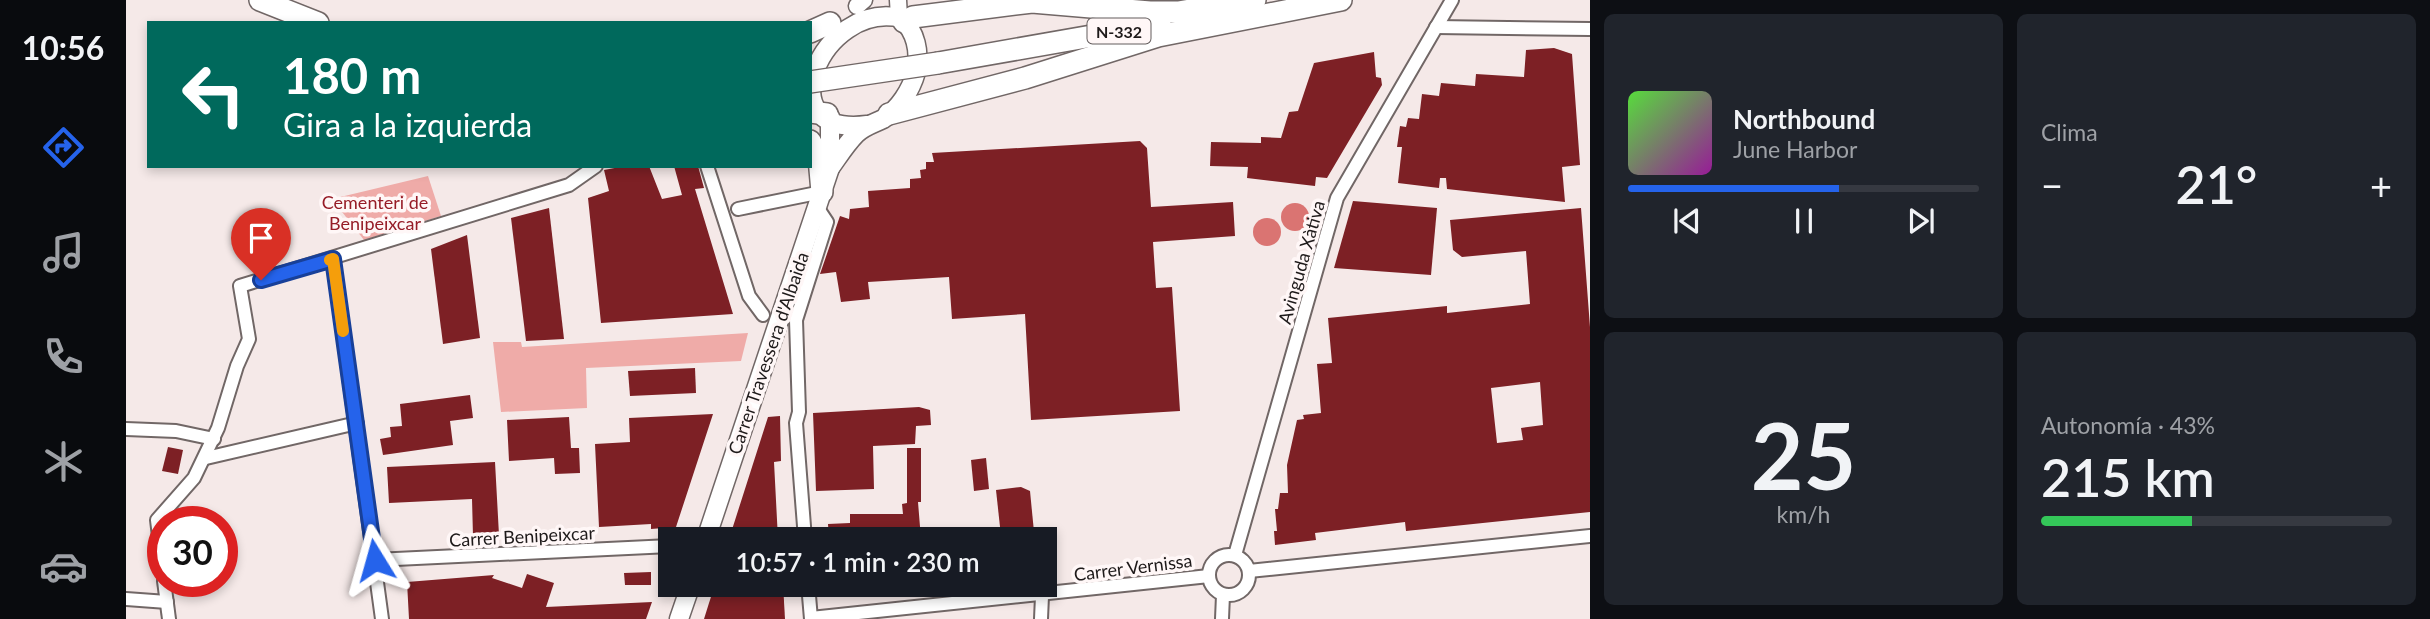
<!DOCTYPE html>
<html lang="es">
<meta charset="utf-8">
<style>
body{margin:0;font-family:Lato,sans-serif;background:#20242c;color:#f1f3f6;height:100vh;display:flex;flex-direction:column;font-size:26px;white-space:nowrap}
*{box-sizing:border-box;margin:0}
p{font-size:23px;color:#9ea1a6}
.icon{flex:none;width:38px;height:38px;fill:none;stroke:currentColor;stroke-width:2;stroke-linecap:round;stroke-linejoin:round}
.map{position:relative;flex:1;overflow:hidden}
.drawer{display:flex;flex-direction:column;gap:14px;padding:14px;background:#0d0f14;width:840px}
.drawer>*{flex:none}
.top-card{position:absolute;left:21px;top:21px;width:665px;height:147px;border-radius:0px;box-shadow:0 4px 10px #0003;background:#00695c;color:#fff;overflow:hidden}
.speed{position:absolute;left:21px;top:506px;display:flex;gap:14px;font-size:35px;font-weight:700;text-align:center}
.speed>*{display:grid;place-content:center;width:91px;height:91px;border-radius:50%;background:#171b24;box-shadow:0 4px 10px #0003;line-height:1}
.speed .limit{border:10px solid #d22;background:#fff;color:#111}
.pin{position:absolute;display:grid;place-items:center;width:60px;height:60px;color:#fff;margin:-72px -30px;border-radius:50% 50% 50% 0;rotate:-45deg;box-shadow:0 0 7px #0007}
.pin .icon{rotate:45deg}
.me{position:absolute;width:77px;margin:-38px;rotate:352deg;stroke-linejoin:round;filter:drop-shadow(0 0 5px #0008)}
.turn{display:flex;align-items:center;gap:24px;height:147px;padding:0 21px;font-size:32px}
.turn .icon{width:91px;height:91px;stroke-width:2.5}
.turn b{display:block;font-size:49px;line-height:60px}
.big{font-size:52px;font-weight:600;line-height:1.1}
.drawer .widget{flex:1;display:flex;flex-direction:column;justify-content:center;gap:10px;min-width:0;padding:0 24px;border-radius:10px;background:#20242c}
.drawer .dial{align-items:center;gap:0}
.dial b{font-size:91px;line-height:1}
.song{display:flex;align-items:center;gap:21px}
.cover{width:84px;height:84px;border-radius:10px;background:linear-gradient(135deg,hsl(110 70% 55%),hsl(300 70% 35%))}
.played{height:7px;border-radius:4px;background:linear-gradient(90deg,#2563eb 60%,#363941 60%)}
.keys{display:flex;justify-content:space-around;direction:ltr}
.heat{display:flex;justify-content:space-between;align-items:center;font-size:38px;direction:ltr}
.charge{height:10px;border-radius:5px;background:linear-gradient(90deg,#34c759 43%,#363941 0)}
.drawer .tiles{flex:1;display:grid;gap:14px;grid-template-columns:repeat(2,1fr)}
.trip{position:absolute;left:532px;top:527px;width:399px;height:70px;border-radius:0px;background:#171b24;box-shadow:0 4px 10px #0003;font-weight:600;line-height:70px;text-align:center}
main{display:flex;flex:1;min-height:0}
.tabs{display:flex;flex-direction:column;width:126px;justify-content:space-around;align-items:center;background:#090b0e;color:#9ea1a6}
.tabs .icon{width:49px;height:49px}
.tabs .on{color:#2563eb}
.tabs b{font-size:32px;color:#f1f3f6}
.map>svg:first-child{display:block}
.green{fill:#efaba8}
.water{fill:#da7472}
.building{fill:#7d2025;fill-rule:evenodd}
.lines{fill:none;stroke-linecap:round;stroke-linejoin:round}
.minor-casing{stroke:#716766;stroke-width:16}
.tertiary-casing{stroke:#716766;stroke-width:19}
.secondary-casing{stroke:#716766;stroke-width:21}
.trunk-casing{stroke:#716766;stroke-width:24}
.minor{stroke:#fff;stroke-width:12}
.tertiary{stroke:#fff;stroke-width:16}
.secondary{stroke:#fff;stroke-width:18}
.trunk{stroke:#fff;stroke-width:21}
.trunk-bridge-casing{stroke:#716766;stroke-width:24;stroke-linecap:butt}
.trunk-bridge{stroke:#fff;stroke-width:21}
.route-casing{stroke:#184099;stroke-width:18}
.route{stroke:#2563eb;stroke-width:12}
.slow{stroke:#f59e0b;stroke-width:12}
.labels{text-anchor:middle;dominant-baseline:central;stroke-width:7;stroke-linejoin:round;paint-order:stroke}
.shield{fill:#fff7f7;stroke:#625c5c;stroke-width:2}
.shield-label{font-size:16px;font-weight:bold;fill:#1e1a1a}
.park-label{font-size:18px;fill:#961c27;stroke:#fff7f7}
.street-label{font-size:18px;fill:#1e1a1a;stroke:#fff7f7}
</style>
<main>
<nav class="tabs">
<b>10:56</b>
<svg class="icon on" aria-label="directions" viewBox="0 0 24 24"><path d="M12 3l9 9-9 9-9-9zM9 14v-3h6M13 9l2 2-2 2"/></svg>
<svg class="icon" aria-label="music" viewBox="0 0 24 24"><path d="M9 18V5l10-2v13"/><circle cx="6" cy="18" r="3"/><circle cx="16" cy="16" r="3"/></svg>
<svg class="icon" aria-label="phone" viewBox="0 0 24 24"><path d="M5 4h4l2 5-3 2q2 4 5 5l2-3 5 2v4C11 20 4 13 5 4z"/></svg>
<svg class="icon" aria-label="climate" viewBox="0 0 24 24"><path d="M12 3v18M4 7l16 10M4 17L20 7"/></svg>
<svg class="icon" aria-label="car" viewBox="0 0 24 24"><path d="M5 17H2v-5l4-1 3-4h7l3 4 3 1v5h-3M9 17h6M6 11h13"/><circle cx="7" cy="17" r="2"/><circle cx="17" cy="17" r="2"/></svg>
</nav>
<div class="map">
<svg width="1464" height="619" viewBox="0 0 1464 619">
<rect width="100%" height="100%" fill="#f5e9e8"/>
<g class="green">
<polygon points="302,176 315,216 238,240 206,199"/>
<polygon points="622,333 615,361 460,368 461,408 375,412 367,342 395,342 396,347"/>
</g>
<g class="water">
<circle cx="1169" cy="217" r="14"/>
<circle cx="1141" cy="232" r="14"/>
</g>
<g class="building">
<polygon points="1428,48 1446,54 1454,165 1436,167 1439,202 1321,189 1320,178 1314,178 1313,188 1272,183 1276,147 1271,147 1274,126 1280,127 1282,118 1293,119 1296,94 1313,96 1315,83 1349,86 1350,74 1398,77 1400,50"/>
<polygon points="1248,52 1250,77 1255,78 1256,85 1201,178 1190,177 1189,186 1121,178 1122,167 1084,166 1085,142 1135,143 1135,137 1155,138 1163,112 1172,111 1188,63"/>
<polygon points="1014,141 1021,148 1025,207 1107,202 1109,236 1027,242 1030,288 1046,287 1054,411 905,420 899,314 826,319 823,277 742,282 744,299 715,302 710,272 694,274 714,216 723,219 724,209 743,207 742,191 784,188 784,179 795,178 794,170 800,169 800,162 808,162 806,153"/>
<polygon points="499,166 523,166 536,199 556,195 548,166 572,166 578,188 569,189 607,314 475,323 462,198 483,191 478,170"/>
<polygon points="1227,201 1311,208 1305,275 1208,268"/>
<polygon points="423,208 438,339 400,341 385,218"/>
<path d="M 1455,208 L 1464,327 L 1464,512 L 1280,531 L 1279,522 L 1189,533 L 1190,540 L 1149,545 L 1148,531 L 1151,531 L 1149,509 L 1152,509 L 1154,493 L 1162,493 L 1161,465 L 1171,420 L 1178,419 L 1177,415 L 1195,413 L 1191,364 L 1206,363 L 1202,318 L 1321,306 L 1321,313 L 1404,304 L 1400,251 L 1336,257 L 1327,250 L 1324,220 ZM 1414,382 L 1417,425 L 1395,428 L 1397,440 L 1371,443 L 1365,388 Z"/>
<polygon points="341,235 354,338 317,344 305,249"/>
<polygon points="569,368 570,393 504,396 502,371"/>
<polygon points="344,395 347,418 324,421 327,445 257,455 254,439 265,437 264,427 276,426 274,404"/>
<polygon points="793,407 804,410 805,425 790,426 789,444 747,446 748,489 690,491 687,413"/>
<polygon points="587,414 550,527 525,529 525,524 473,527 469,444 504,442 503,418"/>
<polygon points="654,416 655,461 648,462 652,539 603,539 642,417"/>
<polygon points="443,417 445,448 453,448 454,473 429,474 428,458 383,461 381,420"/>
<polygon points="42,447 57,450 52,474 36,471"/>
<polygon points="781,448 795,448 795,502 792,502 795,539 703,539 702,524 724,523 724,514 777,514 776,504 781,503"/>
<polygon points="860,458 863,489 848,491 845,460"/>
<polygon points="369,462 373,535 347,536 346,499 263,503 261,467"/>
<polygon points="895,487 904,491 908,532 875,536 870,490"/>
<polygon points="525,572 525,585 499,585 498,573"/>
<polygon points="401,574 428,583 420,607 526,602 520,619 283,619 281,582 368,575 366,578 396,588"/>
<polygon points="589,584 657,584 659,619 578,619"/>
</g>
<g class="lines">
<defs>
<g id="minor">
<polyline points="1310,27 1464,29"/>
<polyline points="581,166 623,296 637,315"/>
<polyline points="612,209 696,192"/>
<polyline points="207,259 256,619"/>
<polyline points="0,429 50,431 88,439"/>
<polyline points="80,458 231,423"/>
<polyline points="679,539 670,423 673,412 670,320 701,222 691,207"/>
<circle cx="1103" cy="575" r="20"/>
<polyline points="1109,555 1211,198 1326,0"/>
<polyline points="249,560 544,546"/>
<polyline points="37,569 31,520 68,478 92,428 111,366 123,339 114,286 443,185 470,166"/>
<polyline points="1123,571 1464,536"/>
<polyline points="38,581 43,619"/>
<polyline points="682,584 685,619"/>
<polyline points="0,599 41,602"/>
<polyline points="685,618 1083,576"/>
<polyline points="915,619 916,596"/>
<polyline points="1096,619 1097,595"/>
</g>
<g id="tertiary">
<polyline points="772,0 773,17"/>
<polyline points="731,6 738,0"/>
</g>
<g id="secondary">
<path d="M 704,168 C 712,157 720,144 730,134 C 738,126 747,124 757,119 C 773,109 785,90 790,72 C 794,52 790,32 775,18 C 695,0 638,138 741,125"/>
<polyline points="580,539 704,168 704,117"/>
<polyline points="553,619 565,584"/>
</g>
<g id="trunk">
<polyline points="134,0 192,23"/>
<polyline points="778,22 787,17 906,2 1024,12 1052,12 1129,0"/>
<polyline points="684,32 704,23"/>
<polyline points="812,63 1034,24"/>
<polyline points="684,112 701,114"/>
<polyline points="763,114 899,78 1032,36 1215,0"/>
<polyline points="684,141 693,158 696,192"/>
</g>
</defs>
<use href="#minor" class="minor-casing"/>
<use href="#tertiary" class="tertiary-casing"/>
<use href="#secondary" class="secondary-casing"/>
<use href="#trunk" class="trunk-casing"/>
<use href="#minor" class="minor"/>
<use href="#tertiary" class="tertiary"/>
<use href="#secondary" class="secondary"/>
<use href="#trunk" class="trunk"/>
<defs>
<polyline id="trunk-bridge" points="684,82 812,63"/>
</defs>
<use href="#trunk-bridge" class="trunk-bridge-casing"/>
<use href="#trunk-bridge" class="trunk-bridge"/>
</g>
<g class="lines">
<defs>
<polyline id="route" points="135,280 207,259 249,560"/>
</defs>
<use href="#route" class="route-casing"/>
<use href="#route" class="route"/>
<polyline class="slow" points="204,260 207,259 217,331"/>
</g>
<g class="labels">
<rect class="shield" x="961.5" y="18.5" width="63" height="25" rx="5"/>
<g class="shield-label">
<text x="993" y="31">N-332</text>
</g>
<g class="park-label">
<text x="249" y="202">Cementeri de<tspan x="249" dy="21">Benipeixcar</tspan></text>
</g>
<g class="street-label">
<text transform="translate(1175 262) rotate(-74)">Avinguda Xàtiva</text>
<text transform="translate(642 353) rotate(-71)">Carrer Travessera d'Albaida</text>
<text transform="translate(396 536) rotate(-3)">Carrer Benipeixcar</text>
<text transform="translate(1007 567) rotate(-7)">Carrer Vernissa</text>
</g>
</g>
</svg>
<div class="speed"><div class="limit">30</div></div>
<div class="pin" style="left:135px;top:280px;background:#d93025"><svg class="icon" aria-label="arrive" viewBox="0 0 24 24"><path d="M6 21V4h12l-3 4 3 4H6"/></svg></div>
<svg class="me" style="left:249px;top:560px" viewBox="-20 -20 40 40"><path d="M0-17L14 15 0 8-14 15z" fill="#2563eb" stroke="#fff" stroke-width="4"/></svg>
<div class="trip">10:57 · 1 min · 230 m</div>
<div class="top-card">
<div class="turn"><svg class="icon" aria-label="left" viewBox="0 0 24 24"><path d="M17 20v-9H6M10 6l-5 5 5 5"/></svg><div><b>180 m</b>Gira a la izquierda</div></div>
</div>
</div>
<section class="drawer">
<div class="tiles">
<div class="widget">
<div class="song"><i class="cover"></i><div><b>Northbound</b><p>June Harbor</p></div></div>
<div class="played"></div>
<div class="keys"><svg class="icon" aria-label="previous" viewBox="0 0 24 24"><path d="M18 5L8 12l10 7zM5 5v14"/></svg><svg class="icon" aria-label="pause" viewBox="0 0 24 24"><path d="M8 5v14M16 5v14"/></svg><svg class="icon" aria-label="next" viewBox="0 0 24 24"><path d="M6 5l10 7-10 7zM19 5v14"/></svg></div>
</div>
<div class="widget"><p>Clima</p>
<div class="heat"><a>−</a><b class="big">21°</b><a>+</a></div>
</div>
<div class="widget dial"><b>25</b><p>km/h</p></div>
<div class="widget"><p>Autonomía · 43%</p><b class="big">215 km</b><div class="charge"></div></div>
</div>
</section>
</main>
